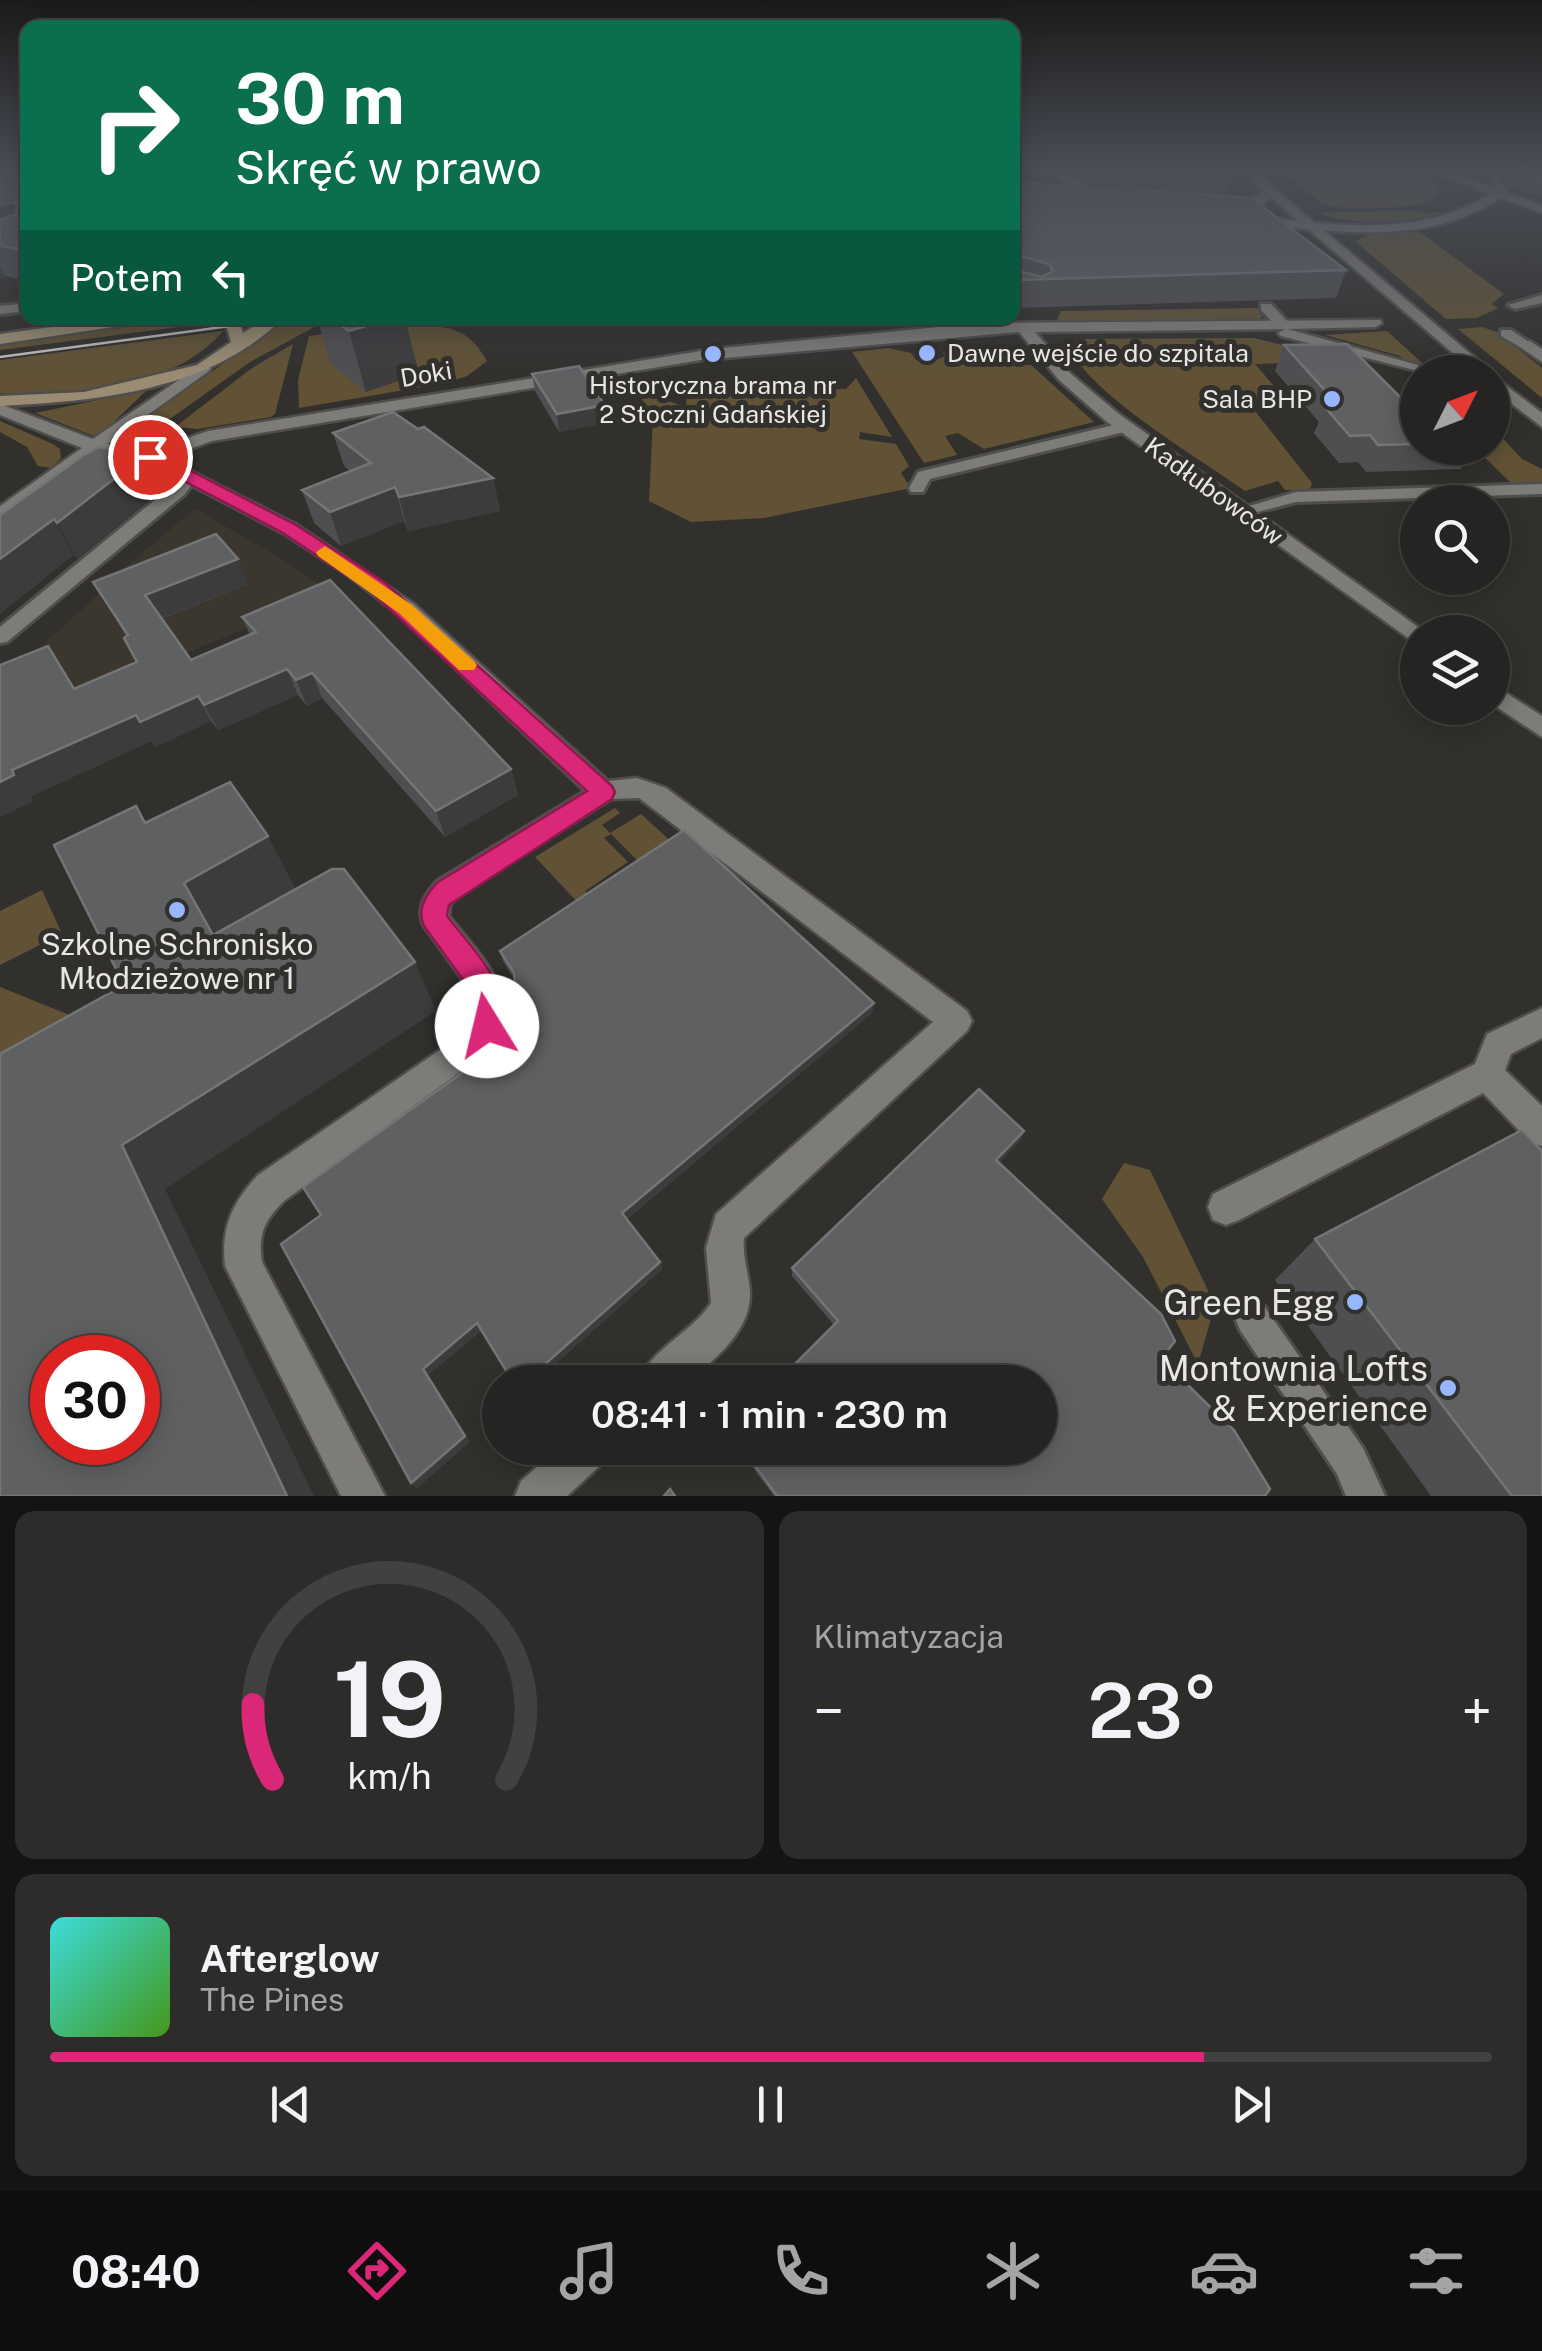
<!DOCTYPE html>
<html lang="pl">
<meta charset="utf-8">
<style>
body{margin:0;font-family:"Public Sans",sans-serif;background:#2e2c2a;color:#f1f3f6;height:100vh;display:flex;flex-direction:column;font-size:38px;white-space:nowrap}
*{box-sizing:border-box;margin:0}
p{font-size:32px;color:#a4a4a5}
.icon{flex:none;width:55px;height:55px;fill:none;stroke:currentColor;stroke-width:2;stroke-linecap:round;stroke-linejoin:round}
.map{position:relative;height:1496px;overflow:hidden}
.side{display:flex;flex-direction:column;gap:15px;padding:15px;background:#151413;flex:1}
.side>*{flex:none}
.top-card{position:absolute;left:20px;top:20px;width:1000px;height:305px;border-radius:20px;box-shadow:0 5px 25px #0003,0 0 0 2px #424140;background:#0b6e4f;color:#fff;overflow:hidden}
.needle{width:65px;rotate:48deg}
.controls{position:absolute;left:1400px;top:355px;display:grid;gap:20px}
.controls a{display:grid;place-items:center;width:110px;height:110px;border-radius:50%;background:#262422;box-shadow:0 5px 25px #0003,0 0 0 2px #424140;font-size:50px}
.speed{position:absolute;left:30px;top:1335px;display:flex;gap:20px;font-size:50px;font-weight:700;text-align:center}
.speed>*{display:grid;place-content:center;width:130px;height:130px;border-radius:50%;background:#262422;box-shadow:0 5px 25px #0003,0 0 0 2px #424140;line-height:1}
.speed .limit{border:15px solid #d22;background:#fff;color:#111}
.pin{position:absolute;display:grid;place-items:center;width:85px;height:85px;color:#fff;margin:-42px;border:5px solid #fff;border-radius:50%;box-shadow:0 2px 10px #0007}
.me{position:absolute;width:110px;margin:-55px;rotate:351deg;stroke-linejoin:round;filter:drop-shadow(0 0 8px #0008)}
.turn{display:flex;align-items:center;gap:35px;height:210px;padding:0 50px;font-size:45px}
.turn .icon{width:130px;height:130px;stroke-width:2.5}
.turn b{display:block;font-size:70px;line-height:85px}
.then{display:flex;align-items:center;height:95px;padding:0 50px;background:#0003;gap:20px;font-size:38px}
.big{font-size:75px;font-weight:600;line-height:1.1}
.side .tile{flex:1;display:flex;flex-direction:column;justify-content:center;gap:15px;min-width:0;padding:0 35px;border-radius:20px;background:#2e2c2a}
.side .dial{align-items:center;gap:0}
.dial svg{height:260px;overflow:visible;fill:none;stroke:#424140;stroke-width:7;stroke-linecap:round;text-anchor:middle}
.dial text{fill:#f1f3f6;stroke:none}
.song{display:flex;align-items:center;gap:30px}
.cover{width:120px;height:120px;border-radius:15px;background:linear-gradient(135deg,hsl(180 70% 55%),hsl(100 70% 35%))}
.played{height:10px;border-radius:5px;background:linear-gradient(90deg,#db2777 80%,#424140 80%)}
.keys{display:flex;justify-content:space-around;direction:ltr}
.heat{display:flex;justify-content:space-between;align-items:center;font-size:55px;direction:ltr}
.side .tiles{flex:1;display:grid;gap:15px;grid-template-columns:1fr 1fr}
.tile:last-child{grid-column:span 2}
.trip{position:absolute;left:482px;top:1365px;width:575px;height:100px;border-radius:50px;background:#262422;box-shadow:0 5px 25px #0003,0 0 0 2px #424140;font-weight:600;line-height:100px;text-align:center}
.menu{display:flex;height:160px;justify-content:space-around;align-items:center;background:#0f0e0e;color:#a4a4a5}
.menu .icon{width:70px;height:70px}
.menu .active{color:#db2777}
.menu b{font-size:45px;color:#f1f3f6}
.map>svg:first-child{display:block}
.built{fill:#3c372e}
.green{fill:#615235}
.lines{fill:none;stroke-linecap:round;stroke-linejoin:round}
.service-casing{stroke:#504e4c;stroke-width:6}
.pedestrian-casing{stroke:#504e4c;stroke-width:5}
.minor-casing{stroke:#504e4c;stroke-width:5}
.tertiary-casing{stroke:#504e4c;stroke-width:5}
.secondary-casing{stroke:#504e4c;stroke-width:5}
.service{fill:#7e7c79;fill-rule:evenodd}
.pedestrian{fill:#7e7c79;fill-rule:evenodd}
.minor{fill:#7e7c79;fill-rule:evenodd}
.tertiary{fill:#7e7c79;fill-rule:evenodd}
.secondary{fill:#998c73;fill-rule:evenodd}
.tram{stroke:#bfbdba;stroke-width:2.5}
.wall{fill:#4f4f52}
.shaded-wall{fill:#3c3c3d}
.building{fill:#5f6062;stroke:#757576;stroke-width:2.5;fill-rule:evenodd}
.route{fill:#db2777;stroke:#8e194d;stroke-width:2.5}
.slow{fill:#f59e0b}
.poi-dot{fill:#97b6fd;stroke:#32302d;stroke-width:4}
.labels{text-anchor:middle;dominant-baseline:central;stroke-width:10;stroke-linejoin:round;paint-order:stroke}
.far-poi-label{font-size:25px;fill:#e9e7e5;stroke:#32302d;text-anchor:start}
.far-street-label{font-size:25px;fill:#e9e7e5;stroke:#32302d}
.poi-label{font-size:30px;fill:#e9e7e5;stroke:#32302d}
.near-poi-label{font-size:35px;fill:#e9e7e5;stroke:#32302d;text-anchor:end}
</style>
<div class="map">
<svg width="1542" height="1496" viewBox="0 0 1542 1496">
<rect width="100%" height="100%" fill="#32302d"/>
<polygon class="built" points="195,509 270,552 332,593 0,730 0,683 99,594 90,580 123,569"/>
<g class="green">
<path d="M 1279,169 C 1314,169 1424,157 1440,192 C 1424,213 1359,208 1333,207 L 1322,204 Z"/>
<path d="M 1413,210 L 1421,213 L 1455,212 C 1413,220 1358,229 1318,213 Z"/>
<polygon points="1420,232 1504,294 1491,304 1498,308 1477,318 1446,319 1355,241 1370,234"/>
<polygon points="1257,308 1262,317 1256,320 1057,320 1061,311"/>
<polygon points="182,318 218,322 0,350 0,346"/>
<polygon points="298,318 331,318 250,362 136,443 131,440 130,434 142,421 283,321"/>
<path d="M 410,324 C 448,328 466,324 487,361 L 467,376 L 446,383 L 299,408 L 298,380 L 309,336 Z"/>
<polygon points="1482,327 1497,332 1542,368 1542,398 1458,329"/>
<path d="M 223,331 C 172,390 72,398 0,393 L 0,360 Z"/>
<polygon points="1387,331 1432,372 1419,372 1400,356 1325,335"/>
<path d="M 1254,338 L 1327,356 L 1332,362 L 1255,364 L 1286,400 L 1247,401 L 1312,483 L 1310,490 L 1285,490 L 1278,481 L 1245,491 C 1196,456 1102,402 1071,352 L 1071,344 L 1078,339 Z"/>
<polygon points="293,344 275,414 271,417 197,429 175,427 252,368"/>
<path d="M 996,346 L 1008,347 L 1022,365 L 1031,365 L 1094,422 L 984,449 L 958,433 L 945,436 L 957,455 L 924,463 L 852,352 L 889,348 L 911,353 L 916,360 C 926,360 936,362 945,356 L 943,352 Z"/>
<polygon points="856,378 892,437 860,432 859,439 896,444 909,466 901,473 911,488 764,518 691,522 649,501 653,418 641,398 651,395 686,407 687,392 846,389"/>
<polygon points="147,390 101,434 94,436 35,413"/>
<polygon points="0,421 53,444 60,449 61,458 51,468 38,466 27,447 0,432"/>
<polygon points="1494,429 1522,459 1542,469 1542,486 1511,483 1475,448 1492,448"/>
<polygon points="615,808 620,813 602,825 610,833 641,814 676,846 644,867 611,834 604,838 628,862 585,891 593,901 583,908 535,857"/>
<polygon points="42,890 62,934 0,965 0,911"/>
<polygon points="0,987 67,1014 81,1027 0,1109"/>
<polygon points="1124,1163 1150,1170 1215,1305 1198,1364 1143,1257 1102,1199"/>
</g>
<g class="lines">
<defs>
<g id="service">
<path d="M 1046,169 C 1064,169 1098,188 1104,206 L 1095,208 L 1092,201 Z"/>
<polygon points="1483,169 1493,169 1507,190 1503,196 1495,196 1497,190"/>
<polygon points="1542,295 1542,303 1515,309 1508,305"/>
<polygon points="28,303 28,311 0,314 0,306"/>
<polygon points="1261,304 1271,304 1288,322 1288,328 1278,328 1261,310"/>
<polygon points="1501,330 1511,330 1532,344 1520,347 1501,336"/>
<polygon points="1126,422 1134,427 1132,430 930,479 923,492 911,492 909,488 918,472"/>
<polygon points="190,471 198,476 185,494 7,642 0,643 0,627"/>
<polygon points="1542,484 1542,494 1296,502 1242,516 1233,511 1296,492"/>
<polygon points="1252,1301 1264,1306 1363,1448 1385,1496 1346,1496 1337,1474 1240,1330 1235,1318 1240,1306"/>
</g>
<g id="pedestrian">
<polygon points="1380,320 1382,323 1375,327 1287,329 1418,365 1418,371 1281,336 1278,333 1285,329 1035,332 1071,374 1119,414 1425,632 1418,632 1418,645 1107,422 1059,380 1019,332 713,359 705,354 713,349 980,323"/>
<polygon points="1492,684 1542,716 1542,737 1492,704"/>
<polygon points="1542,1008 1542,1038 1511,1054 1505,1070 1542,1106 1542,1146 1530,1142 1483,1093 1239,1220 1226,1225 1213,1220 1208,1207 1213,1194 1475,1064 1487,1034"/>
</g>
<g id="minor">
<path d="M 1425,169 L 1442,169 L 1542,205 L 1542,213 L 1501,198 C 1437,239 1367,235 1294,228 C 1278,226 1255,227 1241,219 L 1247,215 C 1329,224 1416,240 1490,194 Z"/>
<polygon points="1267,189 1277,192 1260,207 1228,219 1222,215"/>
<polygon points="1520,341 1530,341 1542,349 1542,362 1520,347"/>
<path d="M 713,349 L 721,354 L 719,357 L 212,441 L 165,458 L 297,525 L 414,604 L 608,781 L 637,778 L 666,788 L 967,1011 L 972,1021 L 967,1031 L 744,1238 C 742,1257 749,1274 750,1293 C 751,1331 714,1360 688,1382 L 638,1382 C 650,1350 691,1333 711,1303 L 706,1248 L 716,1214 L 933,1022 L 639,798 L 611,799 L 457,897 L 450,905 L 449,916 C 472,946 519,989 500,1031 C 495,1043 484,1052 475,1061 L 284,1201 C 264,1221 258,1234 262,1262 L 385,1496 L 341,1496 L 225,1266 C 221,1227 232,1203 258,1175 L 453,1041 L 471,1021 L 471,991 L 424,926 C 415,909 425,894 437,881 L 585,791 L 398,614 L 349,576 L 283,533 L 145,461 L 90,451 L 87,447 L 96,442 L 149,451 L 208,431 Z"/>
<polygon points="558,1448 609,1448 603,1463 567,1496 515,1496 521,1481"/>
</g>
<g id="tertiary">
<polygon points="1238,169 1251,169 1492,372 1475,372"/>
<polygon points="203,363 211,368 209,371 0,521 0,506 82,448 0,415 0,404 93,439"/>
<polygon points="1492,375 1542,413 1542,427 1492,389"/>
</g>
<g id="secondary">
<polygon points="118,318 153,318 146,322 0,344 0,334"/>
<path d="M 224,318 L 238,318 L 243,333 L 267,318 L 283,318 C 210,391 98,401 0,406 L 0,396 L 84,392 L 197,365 L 231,342 Z"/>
</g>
</defs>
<use href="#service" class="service-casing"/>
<use href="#pedestrian" class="pedestrian-casing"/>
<use href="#minor" class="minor-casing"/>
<use href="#tertiary" class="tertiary-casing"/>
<use href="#secondary" class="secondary-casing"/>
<use href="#service" class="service"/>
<use href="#pedestrian" class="pedestrian"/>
<use href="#minor" class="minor"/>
<use href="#tertiary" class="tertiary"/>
<use href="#secondary" class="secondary"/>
<polyline class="tram" points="0,357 290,318"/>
</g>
<g class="wall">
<polygon points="0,169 28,169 28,281 5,276 0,278"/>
<polygon points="1066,169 1234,169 1226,197 1346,270 1336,298 1012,308 1012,181 1096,190"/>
<polygon points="1501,169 1542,169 1542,199 1509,186 1500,172"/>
<polygon points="317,318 405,318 419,374 366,392 331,364"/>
<polygon points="1284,345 1407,404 1418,404 1418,448 1479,448 1473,460 1466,460 1461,469 1366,472 1358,462 1339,463 1314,433 1319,422 1275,371"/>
<polygon points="532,374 605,405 607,423 559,432 535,391"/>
<polygon points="418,429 493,478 500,511 408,531 404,521 341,546 314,523 302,490 350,471 344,466 333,433"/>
<polygon points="93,582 248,584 162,619 191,660 250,635 242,617 511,769 518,795 445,837 322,698 307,706 298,695 218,730 211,721 155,747 151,741 31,796 33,801 0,817 74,689 137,662 126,636"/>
<polygon points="500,951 874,1003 872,1013 627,1219 660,1262 662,1269 535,1382 513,1382 482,1330 428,1375 469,1442 417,1488 411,1483 321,1215 491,1052 511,1022 517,1002 514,979 503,961"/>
<polygon points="1024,1131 1021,1140 999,1163 1161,1359 1265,1496 774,1496 738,1448 1040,1448 834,1325 792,1276 792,1268"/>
<polygon points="1315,1239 1542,1496 1431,1496 1275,1280"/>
</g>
<g class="shaded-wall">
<polygon points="1232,169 1234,169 1225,200 1223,201"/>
<polygon points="12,202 27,232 0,242 0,206"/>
<polygon points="0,266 5,276 0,278"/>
<polygon points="394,318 405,318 419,374 366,392 349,331"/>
<polygon points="605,405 607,423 559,432 557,414"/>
<polygon points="146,454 162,489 77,559 57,523"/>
<polygon points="493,478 500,511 408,531 399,497"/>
<polygon points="395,487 404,521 341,546 330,512"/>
<polygon points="54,519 74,555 0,614 0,559"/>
<polygon points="238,559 248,584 158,620 145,595"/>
<polygon points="287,669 298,695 218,730 204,705"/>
<polygon points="312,673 322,698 307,706 296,680"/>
<polygon points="198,696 211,721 155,747 140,722"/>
<polygon points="136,715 151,741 31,796 33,801 0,817 0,782 12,770"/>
<polygon points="511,769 518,795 445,837 436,811"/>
<polygon points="268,836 295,888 213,935 184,883"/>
<polygon points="415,962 436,1011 165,1189 314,1496 287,1496 122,1145"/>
<polygon points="874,1003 872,1013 624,1221 622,1213"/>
<polygon points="1024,1131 1021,1140 994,1168 996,1160"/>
<polygon points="660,1262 662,1269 535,1382 525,1382"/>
<polygon points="477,1323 482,1330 428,1375 469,1442 417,1488 411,1483 423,1369"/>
</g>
<g class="building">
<polygon points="0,169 28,169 28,251 0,246 0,220 16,214 17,205 12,202 0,206"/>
<polygon points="1513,169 1542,169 1542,183 1515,173"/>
<path d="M 1012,181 L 1146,195 L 1138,190 L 1251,198 L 1346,270 L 1012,280 ZM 1017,255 L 1049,264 L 1053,271 L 1042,277 L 1015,270 L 1013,258 Z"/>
<polygon points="330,318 394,318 349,331"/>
<polygon points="1347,344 1407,404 1418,404 1418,444 1378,445 1370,435 1350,436 1325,407 1339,406 1284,345"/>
<polygon points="579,366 605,405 557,414 532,374"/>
<polygon points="393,412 418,429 424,427 493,478 399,497 395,487 330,512 302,490 371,463 333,433"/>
<polygon points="99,447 146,454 57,523 54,519 0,559 0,515 84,455"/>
<polygon points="216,534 238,559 145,595 191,660 256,632 242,617 330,580 511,769 436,811 312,673 296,680 287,669 204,705 198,696 140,722 136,715 12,770 14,775 0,782 0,665 48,646 74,689 137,662 124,638 128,635 93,582"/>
<path d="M 230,782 L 268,836 L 184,883 L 213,935 L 332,869 L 344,869 L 415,962 L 122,1145 L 287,1496 L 0,1496 L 0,1054 L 124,985 L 54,845 L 136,806 L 145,823 ZM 52,1358 L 138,1358 L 138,1442 L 52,1442 Z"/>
<polygon points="684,830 874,1003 622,1213 660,1262 525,1382 513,1382 477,1323 423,1369 465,1436 411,1483 281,1244 321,1215 303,1187 491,1052 511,1022 517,1002 514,973 500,951"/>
<polygon points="979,1089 1024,1131 996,1160 1161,1314 1175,1341 1161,1359 1234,1430 1270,1489 1265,1496 777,1496 742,1448 1040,1448 1040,1382 777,1382 838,1321 792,1268"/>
<polygon points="1522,1130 1542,1151 1542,1496 1512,1496 1315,1239"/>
<polygon points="670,1489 675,1496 664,1496"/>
</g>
<linearGradient id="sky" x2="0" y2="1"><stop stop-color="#1c1a19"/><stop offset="0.45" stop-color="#494e57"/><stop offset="1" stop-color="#494e57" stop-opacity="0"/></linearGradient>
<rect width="1542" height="378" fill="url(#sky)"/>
<path class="route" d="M 144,453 L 156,453 L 296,525 L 384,582 L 612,786 L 615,792 L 612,799 L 449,905 L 447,916 C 472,949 518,990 497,1035 L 487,1039 L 477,1035 L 473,1026 L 472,992 L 424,926 C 416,909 426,894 438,882 L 587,791 L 370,591 L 283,533 L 144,460 Z"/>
<polygon class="slow" points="325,546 412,605 474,661 477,665 474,670 459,670 399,613 318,556 316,552"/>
<g class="poi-dot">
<circle cx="927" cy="353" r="10"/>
<circle cx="713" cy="354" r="10"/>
<circle cx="1332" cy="399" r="10"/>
<circle cx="177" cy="910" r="10"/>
<circle cx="1355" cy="1302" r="10"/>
<circle cx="1448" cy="1388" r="10"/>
</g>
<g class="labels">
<g class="far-poi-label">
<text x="947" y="353">Dawne wejście do szpitala</text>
<text x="713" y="385" text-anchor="middle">Historyczna brama nr<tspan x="713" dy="29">2 Stoczni Gdańskiej</tspan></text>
<text x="1312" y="399" text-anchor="end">Sala BHP</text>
</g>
<g class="far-street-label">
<text transform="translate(426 374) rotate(-10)">Doki</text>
<text transform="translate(1214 491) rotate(36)">Kadłubowców</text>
</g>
<g class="poi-label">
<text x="177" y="944">Szkolne Schronisko<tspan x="177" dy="34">Młodzieżowe nr 1</tspan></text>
</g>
<g class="near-poi-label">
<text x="1335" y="1302">Green Egg</text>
<text x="1428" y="1368">Montownia Lofts<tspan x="1428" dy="40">&amp; Experience</tspan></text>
</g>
</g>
</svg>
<div class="controls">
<a><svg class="needle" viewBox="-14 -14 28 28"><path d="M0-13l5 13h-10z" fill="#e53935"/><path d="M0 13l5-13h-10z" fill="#a4a4a5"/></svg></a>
<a><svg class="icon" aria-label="search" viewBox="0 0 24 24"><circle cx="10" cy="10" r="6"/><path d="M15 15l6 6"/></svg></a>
<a><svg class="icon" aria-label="layers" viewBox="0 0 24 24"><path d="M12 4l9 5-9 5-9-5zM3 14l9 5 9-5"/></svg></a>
</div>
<div class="speed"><div class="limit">30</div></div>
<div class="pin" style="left:150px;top:457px;background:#d93025"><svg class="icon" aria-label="arrive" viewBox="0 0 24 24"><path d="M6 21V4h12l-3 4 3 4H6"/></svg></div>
<svg class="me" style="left:487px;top:1026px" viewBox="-20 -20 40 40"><circle r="19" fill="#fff"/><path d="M0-13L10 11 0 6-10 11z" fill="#db2777"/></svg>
<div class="trip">08:41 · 1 min · 230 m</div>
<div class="top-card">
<div class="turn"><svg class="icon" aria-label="right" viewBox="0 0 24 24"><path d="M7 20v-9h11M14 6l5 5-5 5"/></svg><div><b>30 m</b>Skręć w prawo</div></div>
<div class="then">Potem<svg class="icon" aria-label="left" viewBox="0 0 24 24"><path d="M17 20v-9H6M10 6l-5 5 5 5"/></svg></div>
</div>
</div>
<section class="side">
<div class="tiles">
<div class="tile dial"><svg viewBox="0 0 100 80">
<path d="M14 69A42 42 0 1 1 86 69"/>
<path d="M14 69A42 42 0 0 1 8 46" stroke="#db2777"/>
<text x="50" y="56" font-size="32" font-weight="700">19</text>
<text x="50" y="72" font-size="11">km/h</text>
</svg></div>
<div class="tile"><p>Klimatyzacja</p>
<div class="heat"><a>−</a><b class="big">23°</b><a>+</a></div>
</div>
<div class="tile">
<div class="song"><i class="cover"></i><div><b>Afterglow</b><p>The Pines</p></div></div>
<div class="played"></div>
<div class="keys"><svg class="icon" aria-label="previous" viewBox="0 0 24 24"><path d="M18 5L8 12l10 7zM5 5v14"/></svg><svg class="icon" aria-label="pause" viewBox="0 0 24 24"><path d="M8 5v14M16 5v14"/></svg><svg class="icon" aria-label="next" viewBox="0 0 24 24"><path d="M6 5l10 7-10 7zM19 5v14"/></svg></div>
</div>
</div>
</section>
<nav class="menu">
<b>08:40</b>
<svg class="icon active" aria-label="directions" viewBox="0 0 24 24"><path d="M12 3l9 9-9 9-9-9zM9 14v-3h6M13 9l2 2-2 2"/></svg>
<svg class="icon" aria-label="music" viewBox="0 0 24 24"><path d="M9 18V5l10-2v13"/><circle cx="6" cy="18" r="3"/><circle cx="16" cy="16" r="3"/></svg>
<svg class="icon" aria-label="phone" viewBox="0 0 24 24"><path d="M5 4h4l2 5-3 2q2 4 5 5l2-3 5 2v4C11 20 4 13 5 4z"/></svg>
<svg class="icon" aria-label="climate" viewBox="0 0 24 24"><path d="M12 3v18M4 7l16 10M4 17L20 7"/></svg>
<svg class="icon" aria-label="car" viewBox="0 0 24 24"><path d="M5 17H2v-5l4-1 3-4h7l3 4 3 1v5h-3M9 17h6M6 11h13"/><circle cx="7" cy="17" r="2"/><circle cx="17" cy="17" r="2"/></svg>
<svg class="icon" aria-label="filters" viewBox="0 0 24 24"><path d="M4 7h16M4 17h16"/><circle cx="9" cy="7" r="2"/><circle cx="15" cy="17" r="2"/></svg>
</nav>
